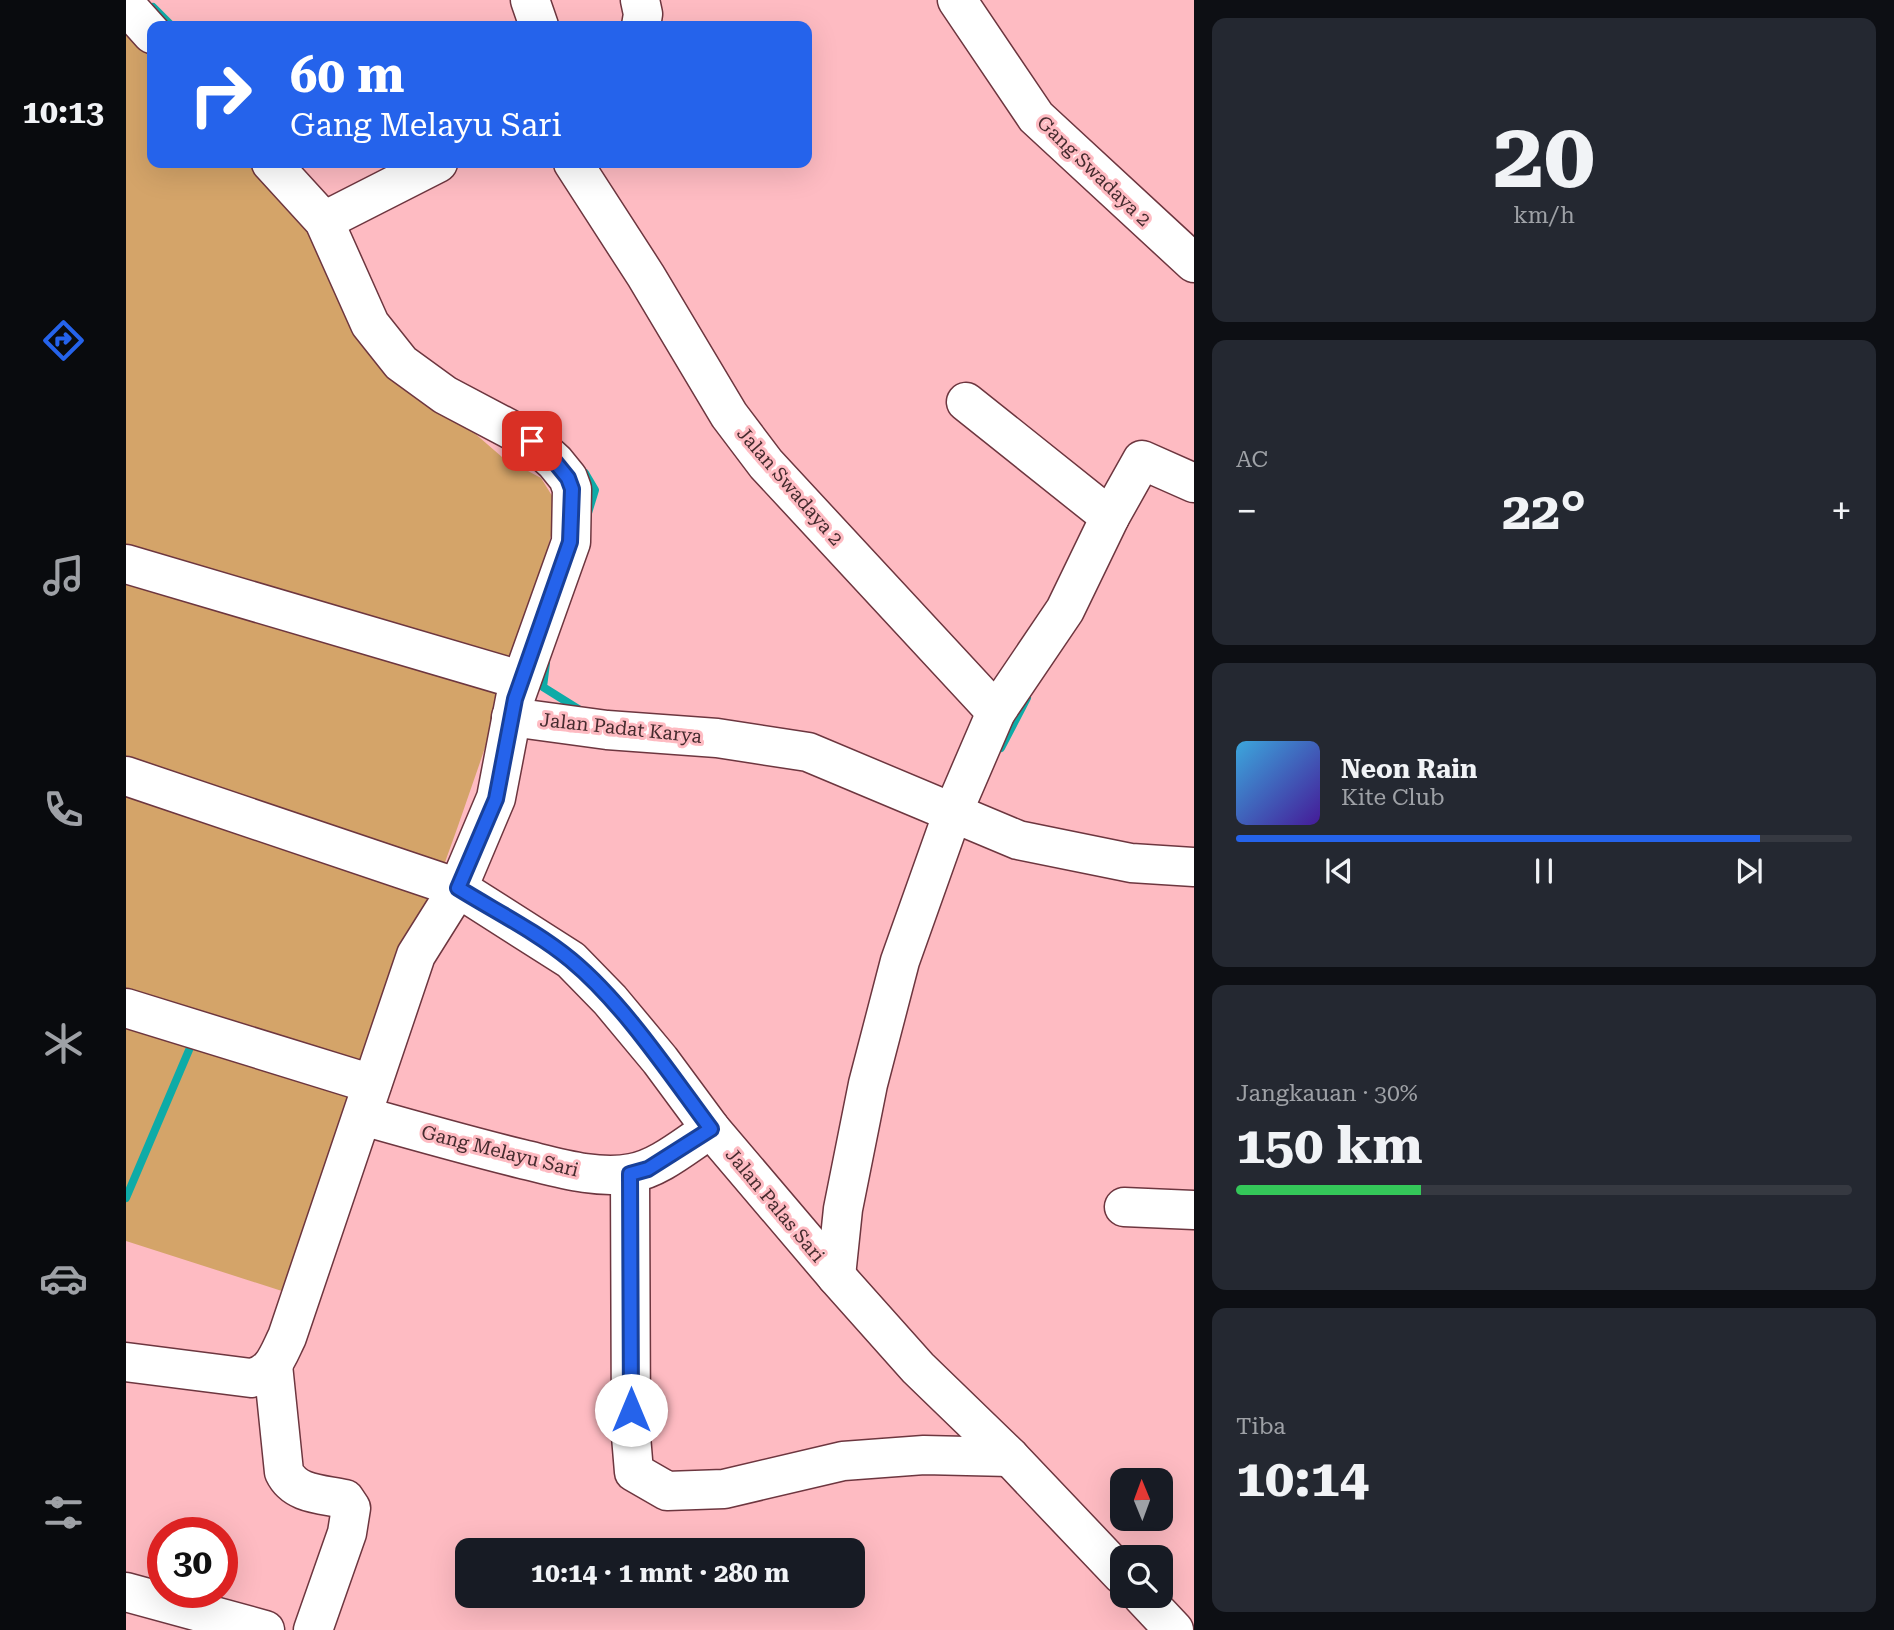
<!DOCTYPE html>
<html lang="id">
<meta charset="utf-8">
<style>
body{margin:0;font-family:"Roboto Serif",serif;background:#242831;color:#f1f3f6;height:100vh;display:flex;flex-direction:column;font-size:26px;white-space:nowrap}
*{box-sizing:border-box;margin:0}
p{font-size:23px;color:#9ea1a6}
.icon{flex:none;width:38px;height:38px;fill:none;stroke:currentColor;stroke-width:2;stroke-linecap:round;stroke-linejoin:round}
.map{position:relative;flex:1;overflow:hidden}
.sheet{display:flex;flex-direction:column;gap:18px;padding:18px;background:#0d0f14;width:700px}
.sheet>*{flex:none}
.banner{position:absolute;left:21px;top:21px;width:665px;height:147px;border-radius:14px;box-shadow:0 7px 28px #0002;background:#2563eb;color:#fff;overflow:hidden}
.needle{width:46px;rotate:359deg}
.buttons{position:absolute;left:984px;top:1468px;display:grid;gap:14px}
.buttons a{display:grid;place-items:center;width:63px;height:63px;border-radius:14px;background:#171b24;box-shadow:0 7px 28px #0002;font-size:35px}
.speed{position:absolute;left:21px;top:1517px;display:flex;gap:14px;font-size:35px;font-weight:700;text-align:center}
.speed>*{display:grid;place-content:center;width:91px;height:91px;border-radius:50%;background:#171b24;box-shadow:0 7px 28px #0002;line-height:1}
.speed .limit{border:10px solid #d22;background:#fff;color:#111}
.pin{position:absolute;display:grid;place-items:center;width:60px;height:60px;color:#fff;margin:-30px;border-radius:14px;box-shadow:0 4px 10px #0006}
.me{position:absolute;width:77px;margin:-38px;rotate:0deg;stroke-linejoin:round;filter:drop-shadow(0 0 5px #0008)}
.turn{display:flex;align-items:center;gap:24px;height:147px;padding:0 28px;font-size:32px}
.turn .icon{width:91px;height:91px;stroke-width:2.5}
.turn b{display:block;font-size:49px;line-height:60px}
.big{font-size:52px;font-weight:700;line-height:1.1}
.sheet .tile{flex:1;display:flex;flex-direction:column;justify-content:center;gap:10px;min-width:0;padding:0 24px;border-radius:14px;background:#242831}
.sheet .dial{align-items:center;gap:0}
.dial b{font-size:91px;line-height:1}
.song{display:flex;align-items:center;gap:21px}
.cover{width:84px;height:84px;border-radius:10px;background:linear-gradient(135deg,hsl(200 70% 55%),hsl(260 70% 35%))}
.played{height:7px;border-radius:4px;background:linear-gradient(90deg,#2563eb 85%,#363941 85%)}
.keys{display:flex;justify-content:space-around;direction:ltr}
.heat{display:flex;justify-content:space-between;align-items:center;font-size:38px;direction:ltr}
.charge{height:10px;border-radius:5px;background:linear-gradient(90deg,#34c759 30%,#363941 0)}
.trip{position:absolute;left:329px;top:1538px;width:410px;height:70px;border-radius:14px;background:#171b24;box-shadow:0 7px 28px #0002;font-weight:700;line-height:70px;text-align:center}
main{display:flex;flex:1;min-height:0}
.menu{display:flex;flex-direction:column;width:126px;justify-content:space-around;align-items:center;background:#090b0e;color:#9ea1a6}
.menu .icon{width:49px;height:49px}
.menu .current{color:#2563eb}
.menu b{font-size:32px;color:#f1f3f6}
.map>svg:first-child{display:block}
.green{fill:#d4a469}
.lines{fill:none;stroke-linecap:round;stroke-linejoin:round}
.stream{stroke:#0eaba7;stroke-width:8}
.minor-casing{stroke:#6d363f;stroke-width:41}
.minor{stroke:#fff;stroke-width:38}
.route-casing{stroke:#184099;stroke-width:18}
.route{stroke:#2563eb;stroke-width:12}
.labels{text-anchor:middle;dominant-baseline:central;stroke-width:6;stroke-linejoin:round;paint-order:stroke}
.street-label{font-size:19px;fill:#452b2e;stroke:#febbc2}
</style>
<main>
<nav class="menu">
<b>10:13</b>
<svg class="icon current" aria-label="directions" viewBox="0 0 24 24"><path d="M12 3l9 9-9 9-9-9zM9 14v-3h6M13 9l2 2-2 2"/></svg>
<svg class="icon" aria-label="music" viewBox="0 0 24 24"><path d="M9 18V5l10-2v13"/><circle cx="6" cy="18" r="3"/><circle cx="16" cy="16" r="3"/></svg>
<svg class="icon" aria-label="phone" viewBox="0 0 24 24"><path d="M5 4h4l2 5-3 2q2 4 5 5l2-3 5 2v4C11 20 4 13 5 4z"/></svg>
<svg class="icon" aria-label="climate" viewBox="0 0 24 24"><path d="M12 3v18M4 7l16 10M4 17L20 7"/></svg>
<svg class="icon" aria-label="car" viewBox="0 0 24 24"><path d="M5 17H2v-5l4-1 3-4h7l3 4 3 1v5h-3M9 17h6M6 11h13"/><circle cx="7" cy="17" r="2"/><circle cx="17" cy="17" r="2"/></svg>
<svg class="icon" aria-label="filters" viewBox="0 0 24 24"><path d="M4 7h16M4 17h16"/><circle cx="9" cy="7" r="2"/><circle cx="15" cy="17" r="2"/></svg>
</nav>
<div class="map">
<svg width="1068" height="1630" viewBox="0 0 1068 1630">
<rect width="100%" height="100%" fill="#febbc2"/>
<path class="green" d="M 0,29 L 26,58 L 26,163 L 122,163 L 184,231 L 271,366 L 376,457 L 415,478 L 433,507 C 360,774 255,1033 159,1292 L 0,1241 Z"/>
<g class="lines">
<g class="stream">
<polyline points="27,7 46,26"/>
<polyline points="459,473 469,490 462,513"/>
<polyline points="420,663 417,687 457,712"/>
<polyline points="875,748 901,698"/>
<polyline points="0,1198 66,1043 69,1044"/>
</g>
<defs>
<g id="minor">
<polyline points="404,0 413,26"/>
<polyline points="514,0 517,14 515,26"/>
<polyline points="831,0 910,117 1068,263"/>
<polyline points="0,5 26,34"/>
<polyline points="145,163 198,221 244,324 275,363 319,395 406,441 429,462 442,478 446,489 445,542 389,699 370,798 332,888 445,960 484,1000 534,1060 585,1129 710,1276 792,1368 884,1457 996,1575"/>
<polyline points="447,163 520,276 603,415 640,464 870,712"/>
<polyline points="198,221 312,163"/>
<polyline points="840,402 984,517"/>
<polyline points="0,564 394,680"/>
<polyline points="385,717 481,730 591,738 682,752 892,840 1005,863 1068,867"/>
<path d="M 0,776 L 332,888 L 290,955 L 161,1337 C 152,1355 147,1374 125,1378 L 0,1362"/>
<polyline points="0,1008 246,1084"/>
<path d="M 237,1116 C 290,1131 343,1146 396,1159 C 430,1167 471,1180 506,1173 C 534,1168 561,1144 585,1129"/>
<polyline points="504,1174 505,1436 508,1472 541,1491 598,1489 717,1461 798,1455 884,1457"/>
<polyline points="998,1207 1068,1210"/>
<polyline points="710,1276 717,1209 742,1084 774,961 827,812 870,712 939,610 984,517 1016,460 1068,483"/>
<path d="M 147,1365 L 158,1472 C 169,1495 196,1494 219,1499 L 225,1508 L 221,1533 L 187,1630"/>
<polyline points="0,1592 139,1630"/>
<polyline points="1016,1596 1048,1630"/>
</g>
</defs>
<use href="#minor" class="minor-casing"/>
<use href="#minor" class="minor"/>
</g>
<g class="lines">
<defs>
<path id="route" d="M 406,441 L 429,462 L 442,478 L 446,489 L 444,542 L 389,699 L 370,799 L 332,888 C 369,911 411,932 445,960 C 498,1004 544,1074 585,1129 L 522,1169 L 504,1174 L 505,1410"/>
</defs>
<use href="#route" class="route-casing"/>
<use href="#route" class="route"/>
</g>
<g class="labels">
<g class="street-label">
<text transform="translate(968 171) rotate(44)">Gang Swadaya 2</text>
<text transform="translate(664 486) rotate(49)">Jalan Swadaya 2</text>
<text transform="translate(495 728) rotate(6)">Jalan Padat Karya</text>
<text transform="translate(374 1151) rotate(14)">Gang Melayu Sari</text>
<text transform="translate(649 1205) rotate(50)">Jalan Palas Sari</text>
</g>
</g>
</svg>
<div class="buttons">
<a><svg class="needle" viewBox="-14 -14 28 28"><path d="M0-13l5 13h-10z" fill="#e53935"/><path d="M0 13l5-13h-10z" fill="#9ea1a6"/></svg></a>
<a><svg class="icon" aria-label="search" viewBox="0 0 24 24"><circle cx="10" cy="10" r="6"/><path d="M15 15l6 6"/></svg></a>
</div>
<div class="speed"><div class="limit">30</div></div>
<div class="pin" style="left:406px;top:441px;background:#d93025"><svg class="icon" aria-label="arrive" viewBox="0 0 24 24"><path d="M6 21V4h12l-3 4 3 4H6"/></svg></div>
<svg class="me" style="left:505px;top:1410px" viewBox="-20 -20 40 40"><circle r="19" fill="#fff"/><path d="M0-13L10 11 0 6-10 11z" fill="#2563eb"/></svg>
<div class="trip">10:14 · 1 mnt · 280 m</div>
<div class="banner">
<div class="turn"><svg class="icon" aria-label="right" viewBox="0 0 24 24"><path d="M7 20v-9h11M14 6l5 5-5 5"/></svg><div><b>60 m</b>Gang Melayu Sari</div></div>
</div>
</div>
<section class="sheet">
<div class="tile dial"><b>20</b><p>km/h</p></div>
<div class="tile"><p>AC</p>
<div class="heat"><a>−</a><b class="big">22°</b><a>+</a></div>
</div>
<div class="tile">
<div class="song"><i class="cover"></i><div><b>Neon Rain</b><p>Kite Club</p></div></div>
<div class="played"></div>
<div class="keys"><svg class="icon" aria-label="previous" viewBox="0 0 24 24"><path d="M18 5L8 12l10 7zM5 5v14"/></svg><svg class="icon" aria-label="pause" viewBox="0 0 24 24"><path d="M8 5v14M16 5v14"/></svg><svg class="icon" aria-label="next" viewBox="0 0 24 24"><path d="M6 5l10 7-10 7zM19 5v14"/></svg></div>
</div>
<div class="tile"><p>Jangkauan · 30%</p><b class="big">150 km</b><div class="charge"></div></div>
<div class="tile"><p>Tiba</p><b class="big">10:14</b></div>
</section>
</main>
